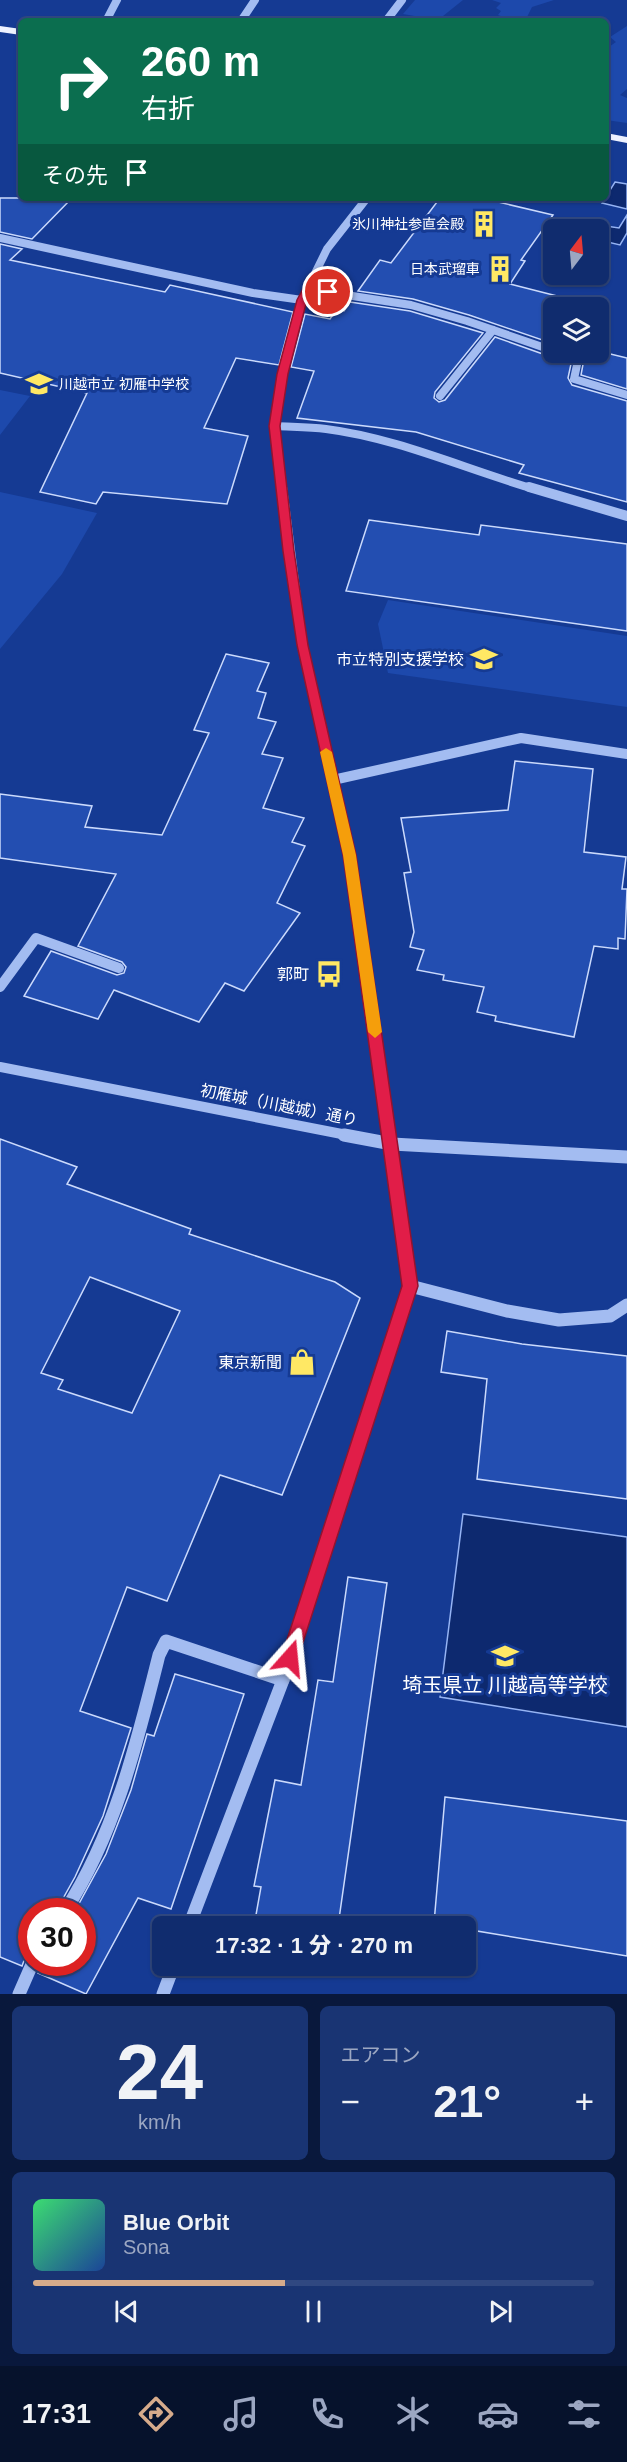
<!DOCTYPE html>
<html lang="ja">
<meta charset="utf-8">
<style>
body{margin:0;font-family:Helvetica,"Noto Sans JP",sans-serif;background:#193473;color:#f1f3f6;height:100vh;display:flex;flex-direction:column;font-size:22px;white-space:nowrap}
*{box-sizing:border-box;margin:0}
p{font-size:20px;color:#9ca7c2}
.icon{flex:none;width:33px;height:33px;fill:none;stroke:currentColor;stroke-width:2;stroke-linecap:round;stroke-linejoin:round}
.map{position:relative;height:1994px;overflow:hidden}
.sheet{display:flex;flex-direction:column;gap:12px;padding:12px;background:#09183c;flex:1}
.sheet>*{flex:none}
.hud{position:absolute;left:18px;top:18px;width:591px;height:183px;border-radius:9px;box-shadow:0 2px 4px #0004,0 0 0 2px #304881;background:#0b6e4f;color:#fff;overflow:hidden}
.needle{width:39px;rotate:16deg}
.controls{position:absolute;left:543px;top:219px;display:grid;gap:12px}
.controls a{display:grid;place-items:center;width:66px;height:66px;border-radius:9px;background:#102c6e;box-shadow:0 2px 4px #0004,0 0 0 2px #304881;font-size:30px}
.speed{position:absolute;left:18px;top:1898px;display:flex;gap:12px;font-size:30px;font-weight:700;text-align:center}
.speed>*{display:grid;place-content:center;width:78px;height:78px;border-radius:50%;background:#102c6e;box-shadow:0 2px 4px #0004,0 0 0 2px #304881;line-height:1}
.speed .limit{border:9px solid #d22;background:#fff;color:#111}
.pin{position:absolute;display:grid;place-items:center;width:51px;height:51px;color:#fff;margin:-26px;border:3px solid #fff;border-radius:50%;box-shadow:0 2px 6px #0007}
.me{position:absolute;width:66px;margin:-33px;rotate:18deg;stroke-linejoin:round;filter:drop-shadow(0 0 4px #0008)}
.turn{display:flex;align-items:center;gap:21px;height:126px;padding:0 24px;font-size:27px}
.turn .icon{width:78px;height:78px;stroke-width:2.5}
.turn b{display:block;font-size:42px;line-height:51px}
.then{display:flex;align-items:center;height:57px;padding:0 24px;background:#0003;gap:12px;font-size:22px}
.big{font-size:45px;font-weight:800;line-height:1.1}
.sheet .card{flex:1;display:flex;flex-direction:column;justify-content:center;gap:9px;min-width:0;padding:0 21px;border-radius:9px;background:#193473}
.sheet .dial{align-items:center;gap:0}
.dial b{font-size:78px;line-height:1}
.song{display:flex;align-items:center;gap:18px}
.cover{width:72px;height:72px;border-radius:9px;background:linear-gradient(135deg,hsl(140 70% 55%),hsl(220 70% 35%))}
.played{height:6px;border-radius:3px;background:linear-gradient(90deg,#d6ab8b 45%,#304881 45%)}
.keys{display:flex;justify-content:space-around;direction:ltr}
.heat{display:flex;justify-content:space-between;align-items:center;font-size:33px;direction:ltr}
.sheet .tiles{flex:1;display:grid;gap:12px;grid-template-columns:1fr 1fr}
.card:last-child{grid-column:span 2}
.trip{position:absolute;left:152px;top:1916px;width:324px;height:60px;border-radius:9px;background:#102c6e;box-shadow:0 2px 4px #0004,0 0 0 2px #304881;font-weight:800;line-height:60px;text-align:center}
.tab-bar{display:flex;height:96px;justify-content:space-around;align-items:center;background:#06122c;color:#9ca7c2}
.tab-bar .icon{width:42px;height:42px}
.tab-bar .current{color:#d6ab8b}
.tab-bar b{font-size:27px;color:#f1f3f6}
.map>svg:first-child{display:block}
.green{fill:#1d49ac}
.water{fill:#0d296f;stroke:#96b4f4;stroke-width:1.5}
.building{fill:#234eb1;stroke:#cbdafc;stroke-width:1.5;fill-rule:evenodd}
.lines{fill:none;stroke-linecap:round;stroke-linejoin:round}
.minor-far2{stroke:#a3bcf1;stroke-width:8}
.minor-far1{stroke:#a3bcf1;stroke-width:10}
.minor{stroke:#a3bcf1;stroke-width:13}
.major{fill:#eef2ff;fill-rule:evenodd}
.route{fill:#e11d48;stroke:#92132f;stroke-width:1.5}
.slow{fill:#f59e0b}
.labels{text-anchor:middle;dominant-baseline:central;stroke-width:6;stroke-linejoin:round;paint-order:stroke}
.far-poi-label{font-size:14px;fill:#fff;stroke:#153a93;text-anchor:end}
.poi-label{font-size:16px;fill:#fff;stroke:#153a93;text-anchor:end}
.street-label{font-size:16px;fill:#fff;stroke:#153a93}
.near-poi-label{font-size:20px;fill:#fff;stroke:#153a93}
</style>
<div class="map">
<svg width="627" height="1994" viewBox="0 0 627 1994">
<rect width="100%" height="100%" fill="#153a93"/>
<g class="green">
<polygon points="415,0 463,0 438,20 403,14"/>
<polygon points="492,0 554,0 532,7 527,17 506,18 498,15 501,11 496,8 501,3"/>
<polygon points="627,26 627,89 620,95 627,98 627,123 606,120 606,49 616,42 610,37"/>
<polygon points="0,390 30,396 0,435"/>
<polygon points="0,492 97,513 62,574 0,649"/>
<polygon points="388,600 627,636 627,707 388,673 378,624"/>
</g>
<g class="water">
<polygon points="615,182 627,184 627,209 602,203"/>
<polygon points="627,215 627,233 620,245 599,240 606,226 619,228"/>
<polygon points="463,1514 627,1537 627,1727 440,1697"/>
</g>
<g class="building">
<polygon points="0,198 72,198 32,239 0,232"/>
<polygon points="440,198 481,198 553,215 521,260 525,261 510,284 608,309 598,326 598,308 554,308 554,344 469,315 413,299 358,291 380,260 391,263"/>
<polygon points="0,244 22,249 10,260 165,292 170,285 293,312 279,365 236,358 204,428 248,436 227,504 103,492 96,504 40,492 87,393 0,373"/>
<polygon points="350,302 410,311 483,333 435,392 434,398 439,402 445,400 495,337 571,364 568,378 572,385 627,401 627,502 519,473 524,465 416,432 297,418 314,371 291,367 305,314 330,319 337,309 344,311"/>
<polygon points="598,351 627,358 627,389 581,375 584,359 575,352"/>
<polygon points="369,520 479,535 481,525 627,544 627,631 346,591"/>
<polygon points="226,654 269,663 257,691 266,693 258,718 276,722 262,754 283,758 263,808 304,818 292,842 305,846 277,903 300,913 244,991 225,983 199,1022 114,990 98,1019 24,996 51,951 117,975 124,973 126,967 122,962 78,946 116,874 0,858 0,794 92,806 85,827 162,835 209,733 194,730"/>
<polygon points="515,761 593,769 584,852 626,857 622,889 627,889 625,939 618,938 618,949 594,946 574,1037 495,1021 496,1016 477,1012 484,987 443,980 444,975 417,970 424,950 410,947 414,932 404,873 411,872 401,818 508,810"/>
<path d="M 0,1139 L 77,1167 L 67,1184 L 191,1229 L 189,1234 L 335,1282 L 360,1298 L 282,1495 L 220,1475 L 167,1601 L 127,1587 L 80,1711 L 131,1728 L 103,1816 L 75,1877 L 56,1911 L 32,1911 L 32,1954 L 25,1958 L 22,1966 L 0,1957 ZM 90,1277 L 180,1311 L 132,1413 L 58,1389 L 63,1380 L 41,1373 Z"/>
<polygon points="447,1331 522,1344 627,1356 627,1499 477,1479 487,1379 441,1372"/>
<polygon points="348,1577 387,1583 338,1926 254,1926 261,1887 254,1886 275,1780 301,1785 318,1680 333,1682"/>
<polygon points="175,1674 244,1694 171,1909 138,1898 86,1994 38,1973 42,1962 82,1962 82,1911 75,1911 106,1854 131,1790 147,1734 154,1736"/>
<polygon points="445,1797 627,1821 627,1956 465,1929 465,1926 434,1923"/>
</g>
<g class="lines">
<g class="minor-far2">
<polyline points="106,21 117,0"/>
<polyline points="241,21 255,0"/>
<polyline points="386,21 402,0"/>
<polyline points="0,238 253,293 302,300"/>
<polyline points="307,289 411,305 467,321 554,351"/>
<polyline points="557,352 578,360 574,379 627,395"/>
<polyline points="440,396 493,330"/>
<path d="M 275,426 C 292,427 309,427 326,429 C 397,438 465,469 534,489"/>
<polyline points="282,489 275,426 283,374 302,300 327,249 367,198"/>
</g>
<g class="minor-far1">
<polyline points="282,487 302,645 349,855 389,1136"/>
<polyline points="529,487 627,516"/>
<polyline points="333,780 521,738 627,754"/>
<polyline points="0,987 36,938 119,968"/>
<polyline points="0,1067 352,1136"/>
</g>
<g class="minor">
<polyline points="344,1135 392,1144 627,1157"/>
<polyline points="410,1286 507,1311 559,1320 610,1316 627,1305"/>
<path d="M 65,1911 C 115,1834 137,1743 159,1655 L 166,1641 L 283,1680"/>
<polyline points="189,1926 283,1680 410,1286 389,1135"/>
<polyline points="19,1994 33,1962"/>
<polyline points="163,1994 174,1965"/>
</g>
<g class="major">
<polygon points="0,26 21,29 21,35 0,32"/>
<polygon points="606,133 627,137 627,143 606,139"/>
</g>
</g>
<polygon class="route" points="307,286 333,292 328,295 310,292 307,300 288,374 280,426 294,551 308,645 356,855 418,1286 298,1658 296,1664 290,1667 284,1664 281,1658 402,1286 343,855 297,645 283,551 269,426 277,374 297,300 304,287"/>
<polygon class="slow" points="326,748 332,752 356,855 382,1032 375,1038 368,1032 343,855 320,752"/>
<defs>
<symbol id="building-bare" viewBox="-9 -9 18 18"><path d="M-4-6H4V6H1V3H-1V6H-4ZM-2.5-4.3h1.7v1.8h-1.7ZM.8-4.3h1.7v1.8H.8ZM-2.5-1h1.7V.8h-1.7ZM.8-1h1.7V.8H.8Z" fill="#ffe864" stroke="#153a93" stroke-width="2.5" paint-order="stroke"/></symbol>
<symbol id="school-bare" viewBox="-9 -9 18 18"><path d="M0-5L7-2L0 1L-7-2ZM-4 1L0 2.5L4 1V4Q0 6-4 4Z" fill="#ffe864" stroke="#153a93" stroke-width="2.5" paint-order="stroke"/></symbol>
<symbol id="bus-bare" viewBox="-9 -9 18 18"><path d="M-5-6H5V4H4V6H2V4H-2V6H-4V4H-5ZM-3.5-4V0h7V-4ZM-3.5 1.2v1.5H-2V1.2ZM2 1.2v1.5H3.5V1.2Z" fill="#ffe864" stroke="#153a93" stroke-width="2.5" paint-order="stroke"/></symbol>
<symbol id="shop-bare" viewBox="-9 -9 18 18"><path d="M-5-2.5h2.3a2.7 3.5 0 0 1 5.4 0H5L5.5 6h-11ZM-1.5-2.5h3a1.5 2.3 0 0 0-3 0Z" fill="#ffe864" stroke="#153a93" stroke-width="2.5" paint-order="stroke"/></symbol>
</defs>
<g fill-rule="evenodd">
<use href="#building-bare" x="465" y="205" width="38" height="38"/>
<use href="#building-bare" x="481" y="250" width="38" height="38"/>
<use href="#school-bare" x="20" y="365" width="38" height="38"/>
<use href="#school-bare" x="465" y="640" width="38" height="38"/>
<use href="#bus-bare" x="310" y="955" width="38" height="38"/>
<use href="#shop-bare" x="283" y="1343" width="38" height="38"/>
<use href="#school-bare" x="486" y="1637" width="38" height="38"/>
</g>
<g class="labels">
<g class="far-poi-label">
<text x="464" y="224">氷川神社参直会殿</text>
<text x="480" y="269">日本武瑠車</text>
<text x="59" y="384" text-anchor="start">川越市立 初雁中学校</text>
</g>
<g class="poi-label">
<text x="464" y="659">市立特別支援学校</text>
<text x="309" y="974">郭町</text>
<text x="282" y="1362">東京新聞</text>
</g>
<g class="street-label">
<text transform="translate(279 1105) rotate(11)">初雁城（川越城）通り</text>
</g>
<g class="near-poi-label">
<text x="505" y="1685">埼玉県立 川越高等学校</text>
</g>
</g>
</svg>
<div class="controls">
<a><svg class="needle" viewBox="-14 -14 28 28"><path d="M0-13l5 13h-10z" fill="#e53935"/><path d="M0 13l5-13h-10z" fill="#9ca7c2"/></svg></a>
<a><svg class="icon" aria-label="layers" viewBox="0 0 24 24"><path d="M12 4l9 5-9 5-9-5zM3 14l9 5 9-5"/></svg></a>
</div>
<div class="speed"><div class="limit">30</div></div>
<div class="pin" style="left:328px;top:292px;background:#d93025"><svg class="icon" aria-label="arrive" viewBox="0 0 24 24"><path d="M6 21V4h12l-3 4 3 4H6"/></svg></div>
<svg class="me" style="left:290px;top:1658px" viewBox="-20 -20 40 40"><path d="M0-17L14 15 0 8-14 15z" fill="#e11d48" stroke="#fff" stroke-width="4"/></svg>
<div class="trip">17:32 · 1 分 · 270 m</div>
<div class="hud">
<div class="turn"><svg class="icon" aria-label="right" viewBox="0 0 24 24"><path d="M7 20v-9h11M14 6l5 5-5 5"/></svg><div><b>260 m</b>右折</div></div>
<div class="then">その先<svg class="icon" aria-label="arrive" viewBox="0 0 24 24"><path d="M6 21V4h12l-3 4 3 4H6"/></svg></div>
</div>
</div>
<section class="sheet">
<div class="tiles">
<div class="card dial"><b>24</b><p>km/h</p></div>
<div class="card"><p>エアコン</p>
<div class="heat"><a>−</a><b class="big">21°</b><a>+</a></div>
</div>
<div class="card">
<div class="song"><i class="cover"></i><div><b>Blue Orbit</b><p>Sona</p></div></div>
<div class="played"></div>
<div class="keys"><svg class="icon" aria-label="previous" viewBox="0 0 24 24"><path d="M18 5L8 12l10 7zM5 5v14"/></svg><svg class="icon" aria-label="pause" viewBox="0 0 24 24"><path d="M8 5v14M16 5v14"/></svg><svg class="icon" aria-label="next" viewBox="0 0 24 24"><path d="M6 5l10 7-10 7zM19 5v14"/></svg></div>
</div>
</div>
</section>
<nav class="tab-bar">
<b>17:31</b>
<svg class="icon current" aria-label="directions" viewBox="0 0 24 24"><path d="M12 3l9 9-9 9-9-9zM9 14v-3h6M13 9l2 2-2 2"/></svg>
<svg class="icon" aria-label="music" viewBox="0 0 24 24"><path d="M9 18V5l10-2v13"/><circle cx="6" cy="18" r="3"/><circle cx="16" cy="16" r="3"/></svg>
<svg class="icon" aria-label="phone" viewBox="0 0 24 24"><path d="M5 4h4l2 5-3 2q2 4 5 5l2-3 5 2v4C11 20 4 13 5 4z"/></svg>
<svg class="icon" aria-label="climate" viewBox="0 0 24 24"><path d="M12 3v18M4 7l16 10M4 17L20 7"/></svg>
<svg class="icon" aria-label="car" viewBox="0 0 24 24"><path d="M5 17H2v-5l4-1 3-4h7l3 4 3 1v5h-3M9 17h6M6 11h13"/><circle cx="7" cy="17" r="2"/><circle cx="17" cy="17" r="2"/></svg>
<svg class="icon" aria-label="filters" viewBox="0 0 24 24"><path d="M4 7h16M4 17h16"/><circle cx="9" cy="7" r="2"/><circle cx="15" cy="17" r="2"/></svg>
</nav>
